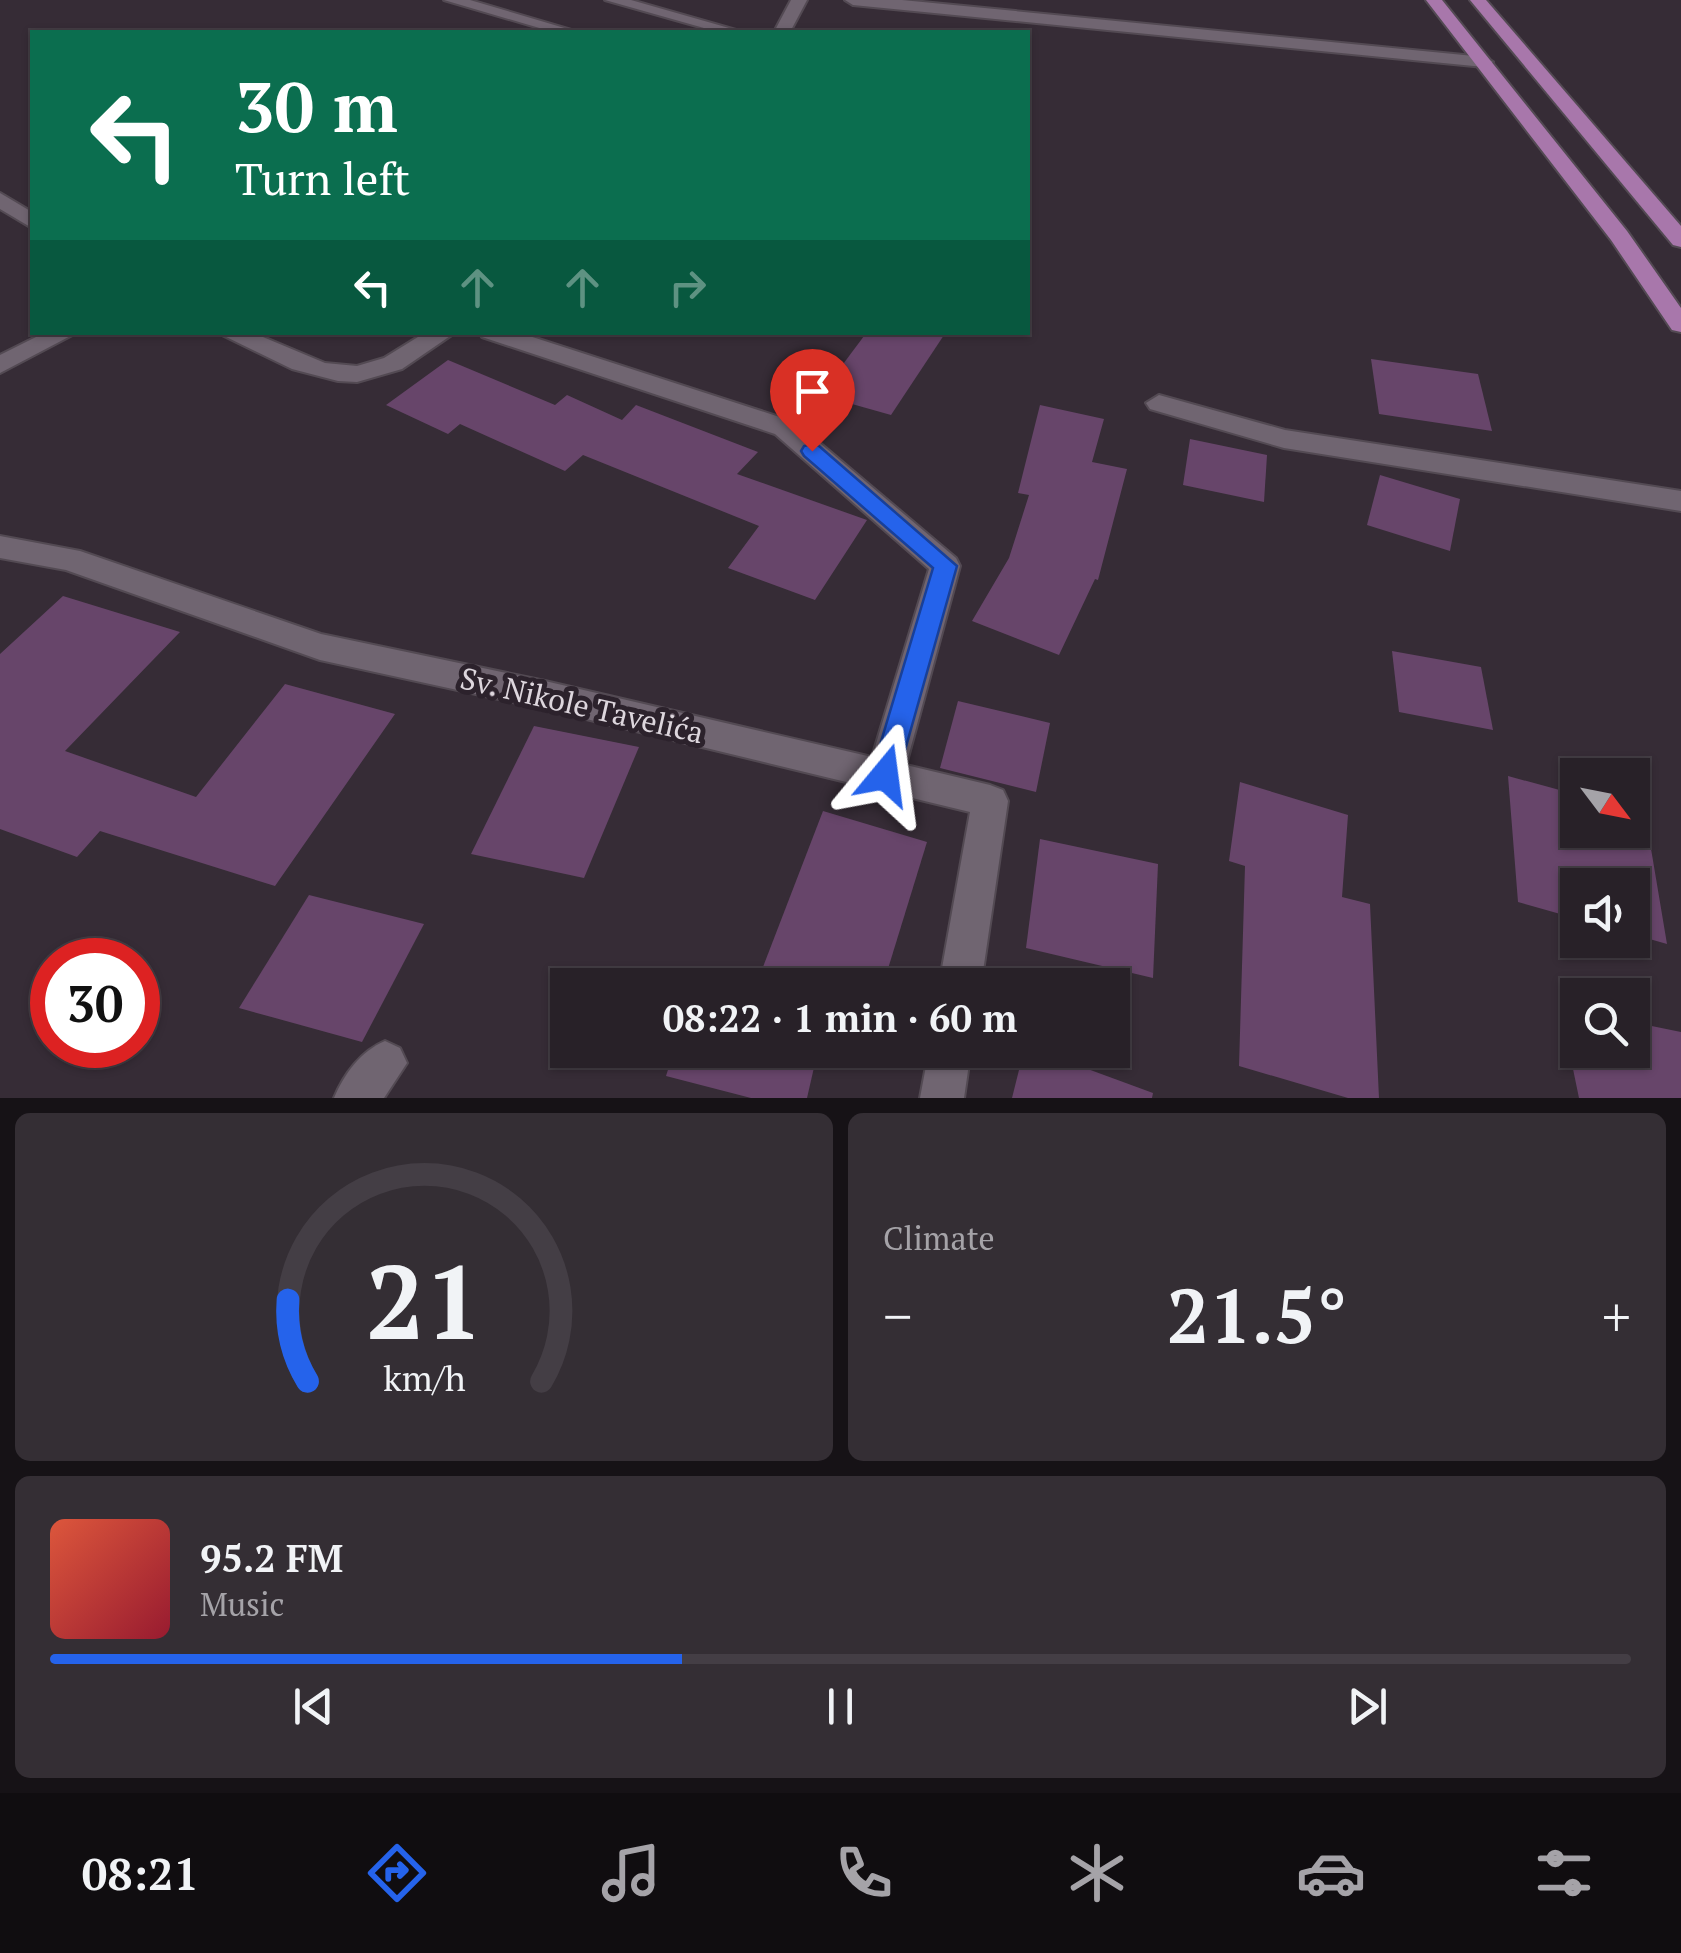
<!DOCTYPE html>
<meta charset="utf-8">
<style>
body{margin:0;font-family:"PT Serif",serif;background:#342e34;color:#f1f3f6;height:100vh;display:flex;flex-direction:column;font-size:38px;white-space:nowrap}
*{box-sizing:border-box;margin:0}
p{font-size:32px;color:#a5a3a8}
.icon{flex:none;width:55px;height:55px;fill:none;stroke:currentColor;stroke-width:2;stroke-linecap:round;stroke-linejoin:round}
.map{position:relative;height:1098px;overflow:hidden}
.panel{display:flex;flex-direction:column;gap:15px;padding:15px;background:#161216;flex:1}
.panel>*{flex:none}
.top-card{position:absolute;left:30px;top:30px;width:1000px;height:305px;border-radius:0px;box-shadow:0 2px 8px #0004,0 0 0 2px #443e45;background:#0b6e4f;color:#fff;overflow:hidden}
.needle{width:65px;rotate:122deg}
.controls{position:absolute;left:1560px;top:758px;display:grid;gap:20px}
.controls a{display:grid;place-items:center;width:90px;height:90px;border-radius:0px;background:#282128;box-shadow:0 2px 8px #0004,0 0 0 2px #443e45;font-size:50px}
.speed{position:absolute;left:30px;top:938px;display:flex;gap:20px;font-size:50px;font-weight:700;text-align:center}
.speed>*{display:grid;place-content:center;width:130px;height:130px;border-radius:50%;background:#282128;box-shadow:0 2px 8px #0004,0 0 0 2px #443e45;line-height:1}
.speed .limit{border:15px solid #d22;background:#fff;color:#111}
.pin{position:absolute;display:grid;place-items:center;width:85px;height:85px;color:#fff;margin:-102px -42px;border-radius:50% 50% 50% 0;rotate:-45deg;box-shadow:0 0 10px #0007}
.pin .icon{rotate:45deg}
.me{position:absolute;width:110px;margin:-55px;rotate:16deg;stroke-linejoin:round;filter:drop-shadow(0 0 8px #0008)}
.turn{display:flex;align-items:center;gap:35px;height:210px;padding:0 40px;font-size:45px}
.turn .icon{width:130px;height:130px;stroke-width:2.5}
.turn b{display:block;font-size:70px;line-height:85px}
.lanes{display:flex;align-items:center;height:95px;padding:0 40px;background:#0003;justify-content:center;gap:50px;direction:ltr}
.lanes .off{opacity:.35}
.big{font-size:75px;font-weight:700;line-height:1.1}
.panel .widget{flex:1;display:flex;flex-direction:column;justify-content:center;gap:15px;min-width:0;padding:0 35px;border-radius:15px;background:#342e34}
.panel .dial{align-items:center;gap:0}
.dial svg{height:260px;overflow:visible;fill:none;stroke:#443e45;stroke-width:7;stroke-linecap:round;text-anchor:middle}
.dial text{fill:#f1f3f6;stroke:none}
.song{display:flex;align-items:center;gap:30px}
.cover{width:120px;height:120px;border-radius:15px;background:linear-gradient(135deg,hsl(10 70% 55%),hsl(350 70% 35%))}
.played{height:10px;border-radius:5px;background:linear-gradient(90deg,#2563eb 40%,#443e45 40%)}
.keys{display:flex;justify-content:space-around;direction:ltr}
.heat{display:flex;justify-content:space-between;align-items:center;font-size:55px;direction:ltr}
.panel .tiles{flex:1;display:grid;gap:15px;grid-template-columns:1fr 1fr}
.widget:last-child{grid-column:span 2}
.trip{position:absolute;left:550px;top:968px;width:580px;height:100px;border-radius:0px;background:#282128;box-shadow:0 2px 8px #0004,0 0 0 2px #443e45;font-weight:700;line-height:100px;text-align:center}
.dock{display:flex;height:160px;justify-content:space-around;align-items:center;background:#100d10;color:#a5a3a8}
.dock .icon{width:70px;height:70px}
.dock .selected{color:#2563eb}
.dock b{font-size:45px;color:#f1f3f6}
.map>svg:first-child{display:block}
.building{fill:#67456a}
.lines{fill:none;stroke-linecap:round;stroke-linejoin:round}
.minor-casing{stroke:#534a53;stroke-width:4}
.major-casing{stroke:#534a53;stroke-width:4}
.minor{fill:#706571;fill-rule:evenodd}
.major{fill:#a877ab;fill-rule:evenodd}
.route{fill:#2563eb;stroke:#184099;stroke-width:2.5}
.labels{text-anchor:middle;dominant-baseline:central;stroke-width:10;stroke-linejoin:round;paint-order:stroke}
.street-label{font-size:30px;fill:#ddd6dd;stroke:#2c222c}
</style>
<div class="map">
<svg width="1681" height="1098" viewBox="0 0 1681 1098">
<rect width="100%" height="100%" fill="#362c36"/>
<g class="building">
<polygon points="867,332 946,332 891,415 820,395"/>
<polygon points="1371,359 1478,374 1492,431 1379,414"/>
<polygon points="448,360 555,405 567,395 622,420 636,405 758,452 737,474 867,520 815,600 728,568 759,526 583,455 565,471 460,424 448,434 386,405"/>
<polygon points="1040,405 1104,419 1092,462 1127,469 1098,580 1095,579 1059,655 972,621 1009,558 1029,495 1018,493"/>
<polygon points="1190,439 1267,455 1264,502 1183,485"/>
<polygon points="1380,475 1460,499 1450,551 1367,525"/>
<polygon points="63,596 180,632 65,751 196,797 285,684 395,714 275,886 100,831 77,857 0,829 0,654"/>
<polygon points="1392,651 1481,667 1493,730 1399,712"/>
<polygon points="958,701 1050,723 1036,792 940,768"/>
<polygon points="534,726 639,747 584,878 471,854"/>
<polygon points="1508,776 1578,795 1578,830 1632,830 1632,810 1645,813 1667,944 1632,934 1632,885 1578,885 1578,919 1518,902"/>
<polygon points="1240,782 1348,815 1342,897 1370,904 1379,1098 1348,1098 1239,1066 1245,866 1229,861"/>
<polygon points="823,811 927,842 883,985 756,985"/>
<polygon points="1040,839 1158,864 1153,978 1026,948"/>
<polygon points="309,895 424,924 362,1042 239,1008"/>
<polygon points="1560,1006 1578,1009 1578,1050 1632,1050 1632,1022 1681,1032 1681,1098 1579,1098"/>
<polygon points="674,1050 818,1050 807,1098 751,1098 666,1076"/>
<polygon points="1024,1050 1036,1050 1153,1093 1152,1098 1012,1098"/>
</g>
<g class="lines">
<defs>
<g id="minor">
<polygon points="444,0 470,0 578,32 553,32"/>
<polygon points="605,0 631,0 743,32 718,32"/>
<polygon points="791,0 807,0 790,32 774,32"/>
<polygon points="845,0 902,0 1484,57 1493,62 1484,67 853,5"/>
<polygon points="0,193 32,212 32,228 0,209"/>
<polygon points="46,332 78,332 0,373 0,355"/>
<polygon points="216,332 251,332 325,363 357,366 384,358 426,332 456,332 402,369 357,382 338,381 292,369"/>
<polygon points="479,332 517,332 795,422 956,558 960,566 906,765 990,785 1003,790 1008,801 981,985 939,985 970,812 545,709 320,660 66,570 0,558 0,536 80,551 321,634 545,681 872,757 929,569 775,434 482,337"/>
<polygon points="1159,395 1285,430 1681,491 1681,511 1284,448 1150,409 1146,403"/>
<path d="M 385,1041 L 400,1048 L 407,1063 L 384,1098 L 334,1098 C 344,1074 361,1051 385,1041 Z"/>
<polygon points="929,1050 971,1050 964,1098 920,1098"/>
</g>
<g id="major">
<polygon points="1426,0 1442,0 1627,231 1681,308 1681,332 1672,330 1611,240"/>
<polygon points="1470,0 1486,0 1681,226 1681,247 1673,245"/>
</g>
</defs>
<use href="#minor" class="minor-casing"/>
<use href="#major" class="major-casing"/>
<use href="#minor" class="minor"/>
<use href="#major" class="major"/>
</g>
<polygon class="route" points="812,444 819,446 957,566 898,775 894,783 885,787 875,783 871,775 933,568 804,456 801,451 804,446"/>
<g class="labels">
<g class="street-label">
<text transform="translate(582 705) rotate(13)">Sv. Nikole Tavelića</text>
</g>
</g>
</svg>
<div class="controls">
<a><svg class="needle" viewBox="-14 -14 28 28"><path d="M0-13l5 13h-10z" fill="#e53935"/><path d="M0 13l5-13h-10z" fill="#a5a3a8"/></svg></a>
<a><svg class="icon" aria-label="sound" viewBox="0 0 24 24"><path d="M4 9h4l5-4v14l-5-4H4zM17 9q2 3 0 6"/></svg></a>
<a><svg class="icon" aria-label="search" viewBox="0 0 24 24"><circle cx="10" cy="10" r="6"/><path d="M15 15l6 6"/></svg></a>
</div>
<div class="speed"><div class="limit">30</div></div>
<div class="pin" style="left:812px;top:451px;background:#d93025"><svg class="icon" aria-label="arrive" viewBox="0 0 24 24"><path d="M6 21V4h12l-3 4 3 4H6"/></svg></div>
<svg class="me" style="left:885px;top:775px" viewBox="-20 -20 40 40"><path d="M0-17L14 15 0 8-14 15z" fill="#2563eb" stroke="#fff" stroke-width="4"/></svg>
<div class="trip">08:22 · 1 min · 60 m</div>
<div class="top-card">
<div class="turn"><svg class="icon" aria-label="left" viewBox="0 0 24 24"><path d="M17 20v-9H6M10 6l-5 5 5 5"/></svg><div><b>30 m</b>Turn left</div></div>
<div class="lanes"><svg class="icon" aria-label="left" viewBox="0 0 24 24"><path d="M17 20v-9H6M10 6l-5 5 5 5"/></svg><svg class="icon off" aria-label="ahead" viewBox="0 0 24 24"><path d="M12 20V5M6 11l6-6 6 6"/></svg><svg class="icon off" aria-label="ahead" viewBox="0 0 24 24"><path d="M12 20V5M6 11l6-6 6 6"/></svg><svg class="icon off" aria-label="right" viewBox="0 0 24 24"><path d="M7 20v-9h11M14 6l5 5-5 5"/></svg></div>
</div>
</div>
<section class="panel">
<div class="tiles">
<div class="widget dial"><svg viewBox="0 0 100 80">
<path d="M14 69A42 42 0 1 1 86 69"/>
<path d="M14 69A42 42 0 0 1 8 44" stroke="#2563eb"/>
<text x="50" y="56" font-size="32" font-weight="700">21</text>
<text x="50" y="72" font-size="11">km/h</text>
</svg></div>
<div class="widget"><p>Climate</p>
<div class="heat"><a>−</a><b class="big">21.5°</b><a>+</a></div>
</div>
<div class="widget">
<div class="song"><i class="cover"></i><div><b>95.2 FM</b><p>Music</p></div></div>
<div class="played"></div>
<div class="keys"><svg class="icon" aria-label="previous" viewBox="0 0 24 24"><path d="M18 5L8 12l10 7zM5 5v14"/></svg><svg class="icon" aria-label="pause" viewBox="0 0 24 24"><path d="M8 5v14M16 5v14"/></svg><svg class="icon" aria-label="next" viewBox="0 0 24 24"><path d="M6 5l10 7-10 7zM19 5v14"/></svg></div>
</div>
</div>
</section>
<nav class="dock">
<b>08:21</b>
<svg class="icon selected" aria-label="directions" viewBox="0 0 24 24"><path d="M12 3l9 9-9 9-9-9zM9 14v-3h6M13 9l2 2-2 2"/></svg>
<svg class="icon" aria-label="music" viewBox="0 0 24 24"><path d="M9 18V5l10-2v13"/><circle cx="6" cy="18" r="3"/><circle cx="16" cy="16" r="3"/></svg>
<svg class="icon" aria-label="phone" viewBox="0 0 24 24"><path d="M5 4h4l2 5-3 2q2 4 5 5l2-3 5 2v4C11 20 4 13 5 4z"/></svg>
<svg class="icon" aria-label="climate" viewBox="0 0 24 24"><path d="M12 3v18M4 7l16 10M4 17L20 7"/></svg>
<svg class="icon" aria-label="car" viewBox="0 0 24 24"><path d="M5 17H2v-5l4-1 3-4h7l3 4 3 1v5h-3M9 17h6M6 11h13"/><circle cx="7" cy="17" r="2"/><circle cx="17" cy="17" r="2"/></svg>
<svg class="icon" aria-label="filters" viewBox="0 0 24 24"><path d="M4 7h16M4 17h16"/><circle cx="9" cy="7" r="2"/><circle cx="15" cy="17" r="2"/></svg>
</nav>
